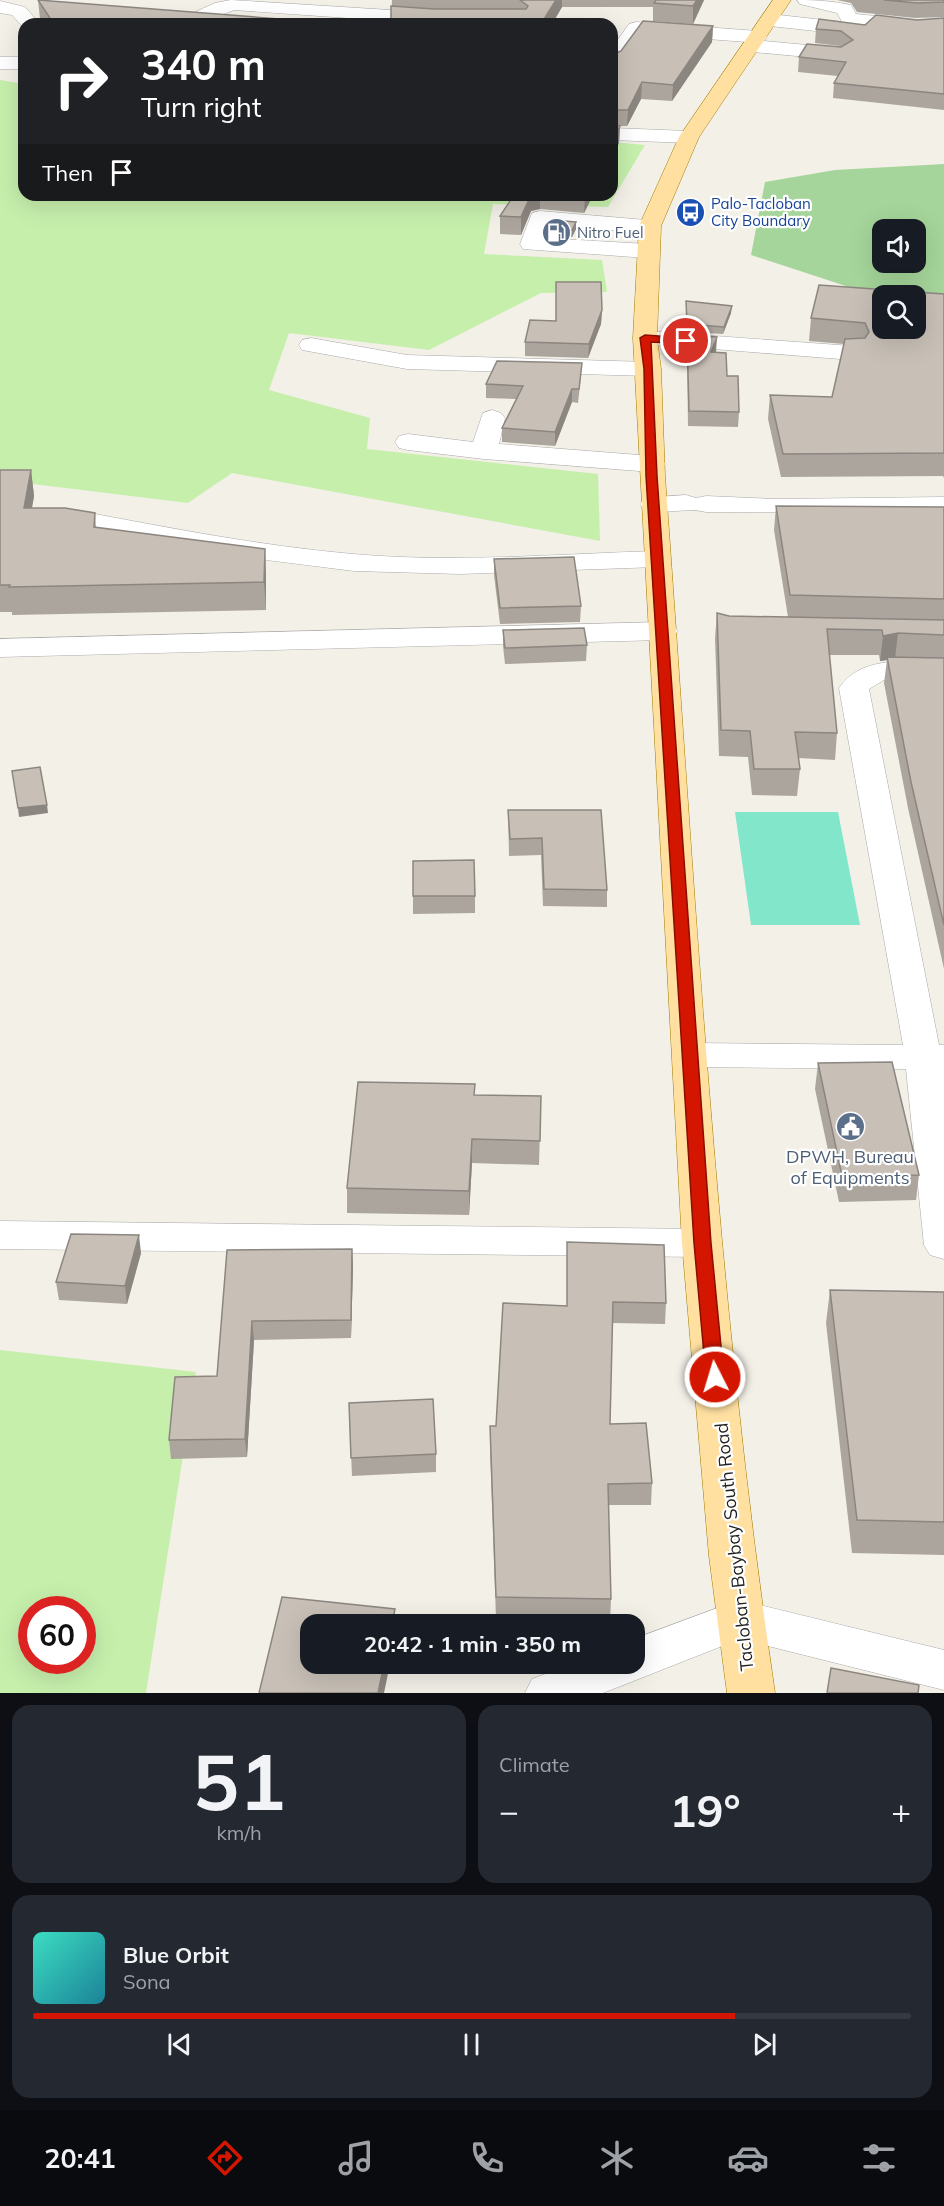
<!DOCTYPE html>
<meta charset="utf-8">
<style>
body{margin:0;font-family:Mulish,sans-serif;background:#242831;color:#f1f3f6;height:100vh;display:flex;flex-direction:column;font-size:22px;white-space:nowrap}
*{box-sizing:border-box;margin:0}
p{font-size:20px;color:#9ea1a6}
.icon{flex:none;width:33px;height:33px;fill:none;stroke:currentColor;stroke-width:2;stroke-linecap:round;stroke-linejoin:round}
.map{position:relative;height:1693px;overflow:hidden}
.panel{display:flex;flex-direction:column;gap:12px;padding:12px;background:#0d0f14;flex:1}
.panel>*{flex:none}
.guide{position:absolute;left:18px;top:18px;width:600px;height:183px;border-radius:18px;box-shadow:0 6px 24px #0002;background:#202124;color:#fff;overflow:hidden}
.fabs{position:absolute;left:872px;top:219px;display:grid;gap:12px}
.fabs a{display:grid;place-items:center;width:54px;height:54px;border-radius:12px;background:#171b24;box-shadow:0 6px 24px #0002;font-size:30px}
.speed{position:absolute;left:18px;top:1596px;display:flex;gap:12px;font-size:30px;font-weight:700;text-align:center}
.speed>*{display:grid;place-content:center;width:78px;height:78px;border-radius:50%;background:#171b24;box-shadow:0 6px 24px #0002;line-height:1}
.speed .limit{border:9px solid #d22;background:#fff;color:#111}
.pin{position:absolute;display:grid;place-items:center;width:51px;height:51px;color:#fff;margin:-26px;border:3px solid #fff;border-radius:50%;box-shadow:0 2px 6px #0007}
.me{position:absolute;width:66px;margin:-33px;rotate:355deg;stroke-linejoin:round;filter:drop-shadow(0 0 4px #0008)}
.turn{display:flex;align-items:center;gap:21px;height:126px;padding:0 24px;font-size:27px}
.turn .icon{width:78px;height:78px;stroke-width:2.5}
.turn b{display:block;font-size:42px;line-height:51px}
.then{display:flex;align-items:center;height:57px;padding:0 24px;background:#0003;gap:12px;font-size:22px}
.big{font-size:45px;font-weight:700;line-height:1.1}
.panel .tile{flex:1;display:flex;flex-direction:column;justify-content:center;gap:9px;min-width:0;padding:0 21px;border-radius:18px;background:#242831}
.panel .dial{align-items:center;gap:0}
.dial b{font-size:78px;line-height:1}
.song{display:flex;align-items:center;gap:18px}
.cover{width:72px;height:72px;border-radius:9px;background:linear-gradient(135deg,hsl(170 70% 55%),hsl(190 70% 35%))}
.played{height:6px;border-radius:3px;background:linear-gradient(90deg,#d41600 80%,#363941 80%)}
.keys{display:flex;justify-content:space-around;direction:ltr}
.heat{display:flex;justify-content:space-between;align-items:center;font-size:33px;direction:ltr}
.panel .tiles{flex:1;display:grid;gap:12px;grid-template-columns:1fr 1fr}
.tile:last-child{grid-column:span 2}
.trip{position:absolute;left:300px;top:1614px;width:345px;height:60px;border-radius:18px;background:#171b24;box-shadow:0 6px 24px #0002;font-weight:700;line-height:60px;text-align:center}
.dock{display:flex;height:96px;justify-content:space-around;align-items:center;background:#090b0e;color:#9ea1a6}
.dock .icon{width:42px;height:42px}
.dock .current{color:#d41600}
.dock b{font-size:27px;color:#f1f3f6}
.map>svg:first-child{display:block}
.grass{fill:#c6efac;fill-rule:evenodd}
.forest{fill:#a5d59a;fill-rule:evenodd}
.pitch{fill:#81e6ca}
.lines{fill:none;stroke-linecap:round;stroke-linejoin:round}
.minor-casing{stroke:#a9a9a9;stroke-width:1}
.major-casing{stroke:#a07c00;stroke-width:1}
.minor{fill:#fff;fill-rule:evenodd}
.major{fill:#ffe0a1;fill-rule:evenodd}
.wall{fill:#aca59d}
.shaded-wall{fill:#8c8680}
.building{fill:#c8c0b7;stroke:#8c8680;stroke-width:1.5;fill-rule:evenodd}
.route{fill:#d41600;stroke:#8a0e00;stroke-width:1.5}
.labels{text-anchor:middle;dominant-baseline:central;stroke-width:4.5;stroke-linejoin:round;paint-order:stroke}
.far-transit-label{font-size:15px;fill:#164399;stroke:#fff;text-anchor:start}
.far-service-label{font-size:15px;fill:#4e5e75;stroke:#fff;text-anchor:start}
.service-label{font-size:18px;fill:#4e5e75;stroke:#fff}
.street-label{font-size:18px;fill:#222;stroke:#fff}
</style>
<div class="map">
<svg width="944" height="1693" viewBox="0 0 944 1693">
<rect width="100%" height="100%" fill="#f3f0e8"/>
<g class="grass">
<polygon points="0,80 24,84 24,195 612,195 612,142 645,145 608,207 493,204 484,254 602,260 607,292 541,293 429,350 289,333 269,390 370,418 367,449 598,474 600,541 232,473 188,503 0,480"/>
<path d="M 0,1350 L 196,1372 L 146,1693 L 0,1693 ZM 32,1610 L 82,1610 L 82,1660 L 32,1660 Z"/>
</g>
<path class="forest" d="M 944,164 L 944,299 L 864,292 L 751,255 L 765,182 L 835,170 ZM 882,230 L 915,230 L 915,262 L 882,262 Z"/>
<polygon class="pitch" points="735,812 838,812 860,925 751,925"/>
<g class="lines">
<defs>
<g id="minor">
<polygon points="231,0 517,18 526,24 434,24 234,10 211,19 214,24 192,23 195,12 215,3"/>
<path d="M 797,0 C 816,0 832,1 851,5 L 856,14 L 915,20 L 944,19 L 944,31 L 915,32 L 868,27 L 870,30 L 868,34 L 861,36 L 770,26 L 761,20 L 770,14 L 842,22 L 837,13 L 800,4 Z"/>
<polygon points="0,1 25,7 40,24 24,24 24,28 12,15 0,13"/>
<polygon points="636,22 758,31 767,37 764,41 840,48 850,54 840,60 753,52 743,46 747,42 641,34 619,66 612,68 612,48 629,24"/>
<rect x="0" y="57" width="24" height="12"/>
<polygon points="612,128 689,131 696,133 699,137 696,141 689,143 612,140"/>
<polygon points="540,211 658,221 661,226 658,231 650,233 549,225 544,238 647,244 655,246 658,251 655,256 647,258 523,249 520,244 532,213"/>
<polygon points="645,331 853,346 862,348 865,353 862,358 853,360 636,343 633,338 636,333"/>
<polygon points="311,338 407,355 649,362 658,364 661,369 658,374 649,376 407,369 302,350 299,345 302,340"/>
<polygon points="492,410 501,413 505,418 499,444 652,456 661,458 665,464 661,470 652,472 484,459 408,450 399,448 395,442 399,436 408,434 473,442 483,413"/>
<path d="M 686,495 L 696,498 L 706,496 L 776,499 L 944,497 L 944,513 L 706,512 C 687,507 665,515 644,510 L 640,504 L 644,498 Z"/>
<path d="M 79,511 C 170,528 261,546 353,554 C 454,563 556,554 657,551 L 667,553 L 671,559 L 667,565 L 657,567 L 460,574 L 354,571 L 235,556 L 69,525 L 65,519 L 69,513 Z"/>
<polygon points="663,622 673,625 678,631 673,637 663,640 0,657 0,639"/>
<path d="M 895,661 L 944,663 L 944,681 L 884,680 L 869,689 L 939,1045 L 944,1045 L 944,1259 L 930,1255 L 924,1245 L 906,1069 L 692,1067 L 679,1063 L 674,1055 L 679,1047 L 692,1043 L 903,1045 L 839,688 C 853,668 872,664 895,661 Z"/>
<polygon points="0,1221 702,1229 716,1233 722,1243 716,1253 702,1257 0,1249"/>
<polygon points="739,1600 944,1650 944,1690 740,1639 603,1693 525,1693 532,1679 572,1664 634,1664 634,1639"/>
</g>
<path id="major" d="M 773,0 L 791,0 L 699,137 L 661,226 L 657,338 L 661,369 L 665,476 C 695,882 715,1290 775,1693 L 727,1693 L 709,1556 L 682,1243 L 633,338 L 639,226 L 679,137 Z"/>
</defs>
<use href="#minor" class="minor-casing"/>
<use href="#major" class="major-casing"/>
<use href="#minor" class="minor"/>
<use href="#major" class="major"/>
</g>
<g class="wall">
<polygon points="38,0 345,24 43,24 40,19"/>
<polygon points="392,0 704,0 693,24 653,21 653,7 562,7 552,24 391,24"/>
<polygon points="837,0 944,0 944,17 915,18 857,12 851,3"/>
<polygon points="944,18 944,110 833,98 834,83 838,76 798,72 799,57 842,47 840,46 815,43 816,29 917,20"/>
<polygon points="713,26 712,42 672,101 641,99 627,126 620,126 619,143 612,157 612,58"/>
<polygon points="514,195 593,195 584,213 540,209 531,211 521,235 500,234 500,216"/>
<polygon points="547,229 576,229 572,237 547,236"/>
<polygon points="944,294 944,478 943,476 781,477 768,419 770,395 832,397 844,344 809,341 811,318"/>
<polygon points="686,301 731,313 723,334 686,332"/>
<polygon points="602,310 601,324 588,358 525,356 525,342 556,321"/>
<polygon points="687,335 716,352 716,353 727,376 739,412 738,427 688,426 687,349"/>
<polygon points="581,376 578,403 572,402 555,446 502,442 502,428 516,399 486,398 486,384"/>
<polygon points="0,470 31,470 34,496 32,508 95,513 96,528 265,549 266,576 266,610 12,615 12,612 0,612"/>
<polygon points="776,506 944,507 944,969 908,808 884,683 887,660 880,661 879,655 829,655 837,733 835,760 798,758 800,769 797,796 752,795 748,757 719,756 715,638 717,613 729,616 788,617 774,530"/>
<polygon points="494,559 581,606 580,622 500,624 494,575"/>
<polygon points="503,630 587,645 586,661 505,664 503,646"/>
<polygon points="508,810 607,890 607,907 543,906 541,855 509,856"/>
<polygon points="413,861 475,896 475,913 413,914"/>
<polygon points="818,1063 919,1175 916,1200 839,1202 815,1089"/>
<polygon points="475,1095 541,1096 539,1165 472,1163 469,1215 347,1213 347,1188"/>
<polygon points="567,1242 666,1303 665,1324 612,1323 610,1424 652,1483 651,1505 608,1505 611,1599 610,1621 496,1618 490,1448 490,1426 496,1426 567,1306"/>
<polygon points="352,1249 353,1267 351,1338 254,1340 247,1457 171,1459 169,1440 217,1376 227,1250"/>
<polygon points="141,1253 127,1304 59,1300 56,1282"/>
<polygon points="830,1290 944,1292 944,1555 852,1553 826,1323"/>
<polygon points="349,1403 436,1454 436,1472 352,1476"/>
</g>
<g class="shaded-wall">
<polygon points="556,0 562,0 562,7 552,24 541,24"/>
<polygon points="697,0 704,0 693,24 693,6"/>
<polygon points="713,26 712,42 672,101 673,85"/>
<polygon points="642,82 641,99 627,126 628,110"/>
<polygon points="620,126 619,143 612,157 612,141"/>
<polygon points="531,195 540,195 540,209 531,211 521,235 521,217"/>
<polygon points="585,195 593,195 584,213"/>
<polygon points="576,222 576,229 572,237 572,230"/>
<polygon points="732,306 731,313 723,334 724,327"/>
<polygon points="602,310 601,324 588,358 589,344"/>
<polygon points="717,337 716,352 710,367 711,352"/>
<polygon points="572,389 572,402 555,446 555,432"/>
<polygon points="31,470 34,496 27,535 24,508"/>
<polygon points="265,549 266,576 266,610 264,582"/>
<polygon points="898,633 895,659 887,657 887,660 880,661 883,636"/>
<polygon points="47,805 48,813 19,817 18,808"/>
<polygon points="472,1139 472,1163 469,1215 469,1191"/>
<polygon points="139,1235 141,1253 127,1304 125,1286"/>
<polygon points="352,1249 353,1267 351,1338 351,1320"/>
<polygon points="252,1321 254,1340 247,1457 245,1439"/>
<polygon points="395,1609 395,1624 392,1624"/>
<polygon points="384,1664 390,1664 384,1693 378,1693"/>
</g>
<g class="building">
<polygon points="38,0 345,24 51,24 52,21"/>
<polygon points="520,0 556,0 541,24 391,24 391,6 434,9 526,9 528,6"/>
<polygon points="656,0 697,0 693,6 654,3"/>
<polygon points="884,0 944,0 944,2 917,3"/>
<polygon points="876,15 917,20 944,18 944,94 834,83 846,62 799,57 807,44 841,47 853,40 841,31 816,29 819,19 865,25"/>
<polygon points="643,21 713,26 673,85 642,82 628,110 612,110 612,58 616,53 621,51"/>
<polygon points="612,125 620,126 612,141"/>
<polygon points="514,195 531,195 521,217 500,216"/>
<polygon points="551,220 576,222 572,230 547,229"/>
<polygon points="556,282 601,282 602,310 589,344 525,342 530,320 556,321"/>
<path d="M 819,285 L 944,294 L 944,453 L 783,454 L 770,395 L 832,397 L 845,339 L 865,338 L 869,332 L 865,323 L 811,318 ZM 882,296 L 915,296 L 915,328 L 882,328 Z"/>
<polygon points="686,301 732,306 724,327 687,324"/>
<polygon points="687,335 717,337 711,352 726,353 727,376 738,376 739,412 689,411"/>
<polygon points="497,361 582,363 579,389 572,389 555,432 502,428 523,386 486,384"/>
<polygon points="0,470 31,470 24,508 65,508 95,513 94,527 265,549 264,582 9,587 10,585 0,585"/>
<polygon points="776,506 944,507 944,599 790,595"/>
<polygon points="574,557 581,606 500,608 494,559"/>
<polygon points="717,613 729,616 944,620 944,635 898,633 883,636 882,630 827,629 837,733 795,732 800,769 754,769 750,731 721,730"/>
<polygon points="584,628 587,645 505,648 503,630"/>
<polygon points="887,657 944,658 944,925 911,782"/>
<polygon points="40,767 47,805 18,808 12,771"/>
<polygon points="508,810 601,810 607,890 544,889 542,838 510,839"/>
<polygon points="474,860 475,896 413,896 413,861"/>
<polygon points="892,1062 919,1175 842,1176 818,1063"/>
<polygon points="358,1082 475,1084 474,1095 541,1096 540,1141 472,1139 469,1191 347,1188"/>
<polygon points="71,1234 139,1235 125,1286 56,1282"/>
<polygon points="567,1242 664,1245 666,1303 613,1302 610,1424 646,1423 652,1483 608,1484 611,1599 496,1597 490,1426 496,1426 503,1303 567,1306"/>
<polygon points="352,1249 351,1320 252,1321 245,1439 169,1440 175,1377 217,1376 227,1250"/>
<polygon points="830,1290 944,1292 944,1522 857,1520"/>
<polygon points="433,1399 436,1454 351,1458 349,1403"/>
<polygon points="282,1597 395,1609 392,1624 310,1624 310,1664 384,1664 378,1693 259,1693"/>
<polygon points="831,1668 919,1685 918,1693 827,1693"/>
</g>
<polygon class="route" points="645,335 686,338 691,341 686,344 651,342 657,476 711,1243 724,1377 721,1382 709,1382 706,1377 694,1243 646,476 644,369 640,338"/>
<defs>
<symbol id="bus-disc" viewBox="-11 -11 22 22"><circle r="9.5" fill="#1a4fb4" stroke="#fff"/><path d="M-5-6H5V4H4V6H2V4H-2V6H-4V4H-5ZM-3.5-4V0h7V-4ZM-3.5 1.2v1.5H-2V1.2ZM2 1.2v1.5H3.5V1.2Z" fill="#fff"/></symbol>
<symbol id="fuel-disc" viewBox="-11 -11 22 22"><circle r="9.5" fill="#5c6f8a" stroke="#fff"/><path d="M-5.5-6h7V0h2V4h1.3V-2.5L3-4.5l.8-.8L6-3V5H2.5V1h-1V6h-7ZM-4.2-4.7v3.2H.2V-4.7Z" fill="#fff"/></symbol>
<symbol id="civic-disc" viewBox="-11 -11 22 22"><circle r="9.5" fill="#5c6f8a" stroke="#fff"/><path d="M-.6-6.5H3V-4.5H.6V-3L4-1V1h2V6H-6V1h2V-1L-.6-3ZM-1.2 2.5V6h2.4V2.5Z" fill="#fff"/></symbol>
</defs>
<g fill-rule="evenodd">
<use href="#bus-disc" x="674" y="196" width="33" height="33"/>
<use href="#fuel-disc" x="540" y="216" width="33" height="33"/>
<use href="#civic-disc" x="834" y="1110" width="33" height="33"/>
</g>
<g class="labels">
<g class="far-transit-label">
<text x="711" y="203">Palo-Tacloban<tspan x="711" dy="17">City Boundary</tspan></text>
</g>
<g class="far-service-label">
<text x="577" y="232">Nitro Fuel</text>
</g>
<g class="service-label">
<text x="850" y="1156">DPWH, Bureau<tspan x="850" dy="21">of Equipments</tspan></text>
</g>
<g class="street-label">
<text transform="translate(734 1547) rotate(-96)">Tacloban-Baybay South Road</text>
</g>
</g>
</svg>
<div class="fabs">
<a><svg class="icon" aria-label="sound" viewBox="0 0 24 24"><path d="M4 9h4l5-4v14l-5-4H4zM17 9q2 3 0 6"/></svg></a>
<a><svg class="icon" aria-label="search" viewBox="0 0 24 24"><circle cx="10" cy="10" r="6"/><path d="M15 15l6 6"/></svg></a>
</div>
<div class="speed"><div class="limit">60</div></div>
<div class="pin" style="left:686px;top:341px;background:#d93025"><svg class="icon" aria-label="arrive" viewBox="0 0 24 24"><path d="M6 21V4h12l-3 4 3 4H6"/></svg></div>
<svg class="me" style="left:715px;top:1377px" viewBox="-20 -20 40 40"><circle r="17" fill="#d41600" stroke="#fff" stroke-width="3"/><path d="M0-11L8 9 0 5-8 9z" fill="#fff"/></svg>
<div class="trip">20:42 · 1 min · 350 m</div>
<div class="guide">
<div class="turn"><svg class="icon" aria-label="right" viewBox="0 0 24 24"><path d="M7 20v-9h11M14 6l5 5-5 5"/></svg><div><b>340 m</b>Turn right</div></div>
<div class="then">Then<svg class="icon" aria-label="arrive" viewBox="0 0 24 24"><path d="M6 21V4h12l-3 4 3 4H6"/></svg></div>
</div>
</div>
<section class="panel">
<div class="tiles">
<div class="tile dial"><b>51</b><p>km/h</p></div>
<div class="tile"><p>Climate</p>
<div class="heat"><a>−</a><b class="big">19°</b><a>+</a></div>
</div>
<div class="tile">
<div class="song"><i class="cover"></i><div><b>Blue Orbit</b><p>Sona</p></div></div>
<div class="played"></div>
<div class="keys"><svg class="icon" aria-label="previous" viewBox="0 0 24 24"><path d="M18 5L8 12l10 7zM5 5v14"/></svg><svg class="icon" aria-label="pause" viewBox="0 0 24 24"><path d="M8 5v14M16 5v14"/></svg><svg class="icon" aria-label="next" viewBox="0 0 24 24"><path d="M6 5l10 7-10 7zM19 5v14"/></svg></div>
</div>
</div>
</section>
<nav class="dock">
<b>20:41</b>
<svg class="icon current" aria-label="directions" viewBox="0 0 24 24"><path d="M12 3l9 9-9 9-9-9zM9 14v-3h6M13 9l2 2-2 2"/></svg>
<svg class="icon" aria-label="music" viewBox="0 0 24 24"><path d="M9 18V5l10-2v13"/><circle cx="6" cy="18" r="3"/><circle cx="16" cy="16" r="3"/></svg>
<svg class="icon" aria-label="phone" viewBox="0 0 24 24"><path d="M5 4h4l2 5-3 2q2 4 5 5l2-3 5 2v4C11 20 4 13 5 4z"/></svg>
<svg class="icon" aria-label="climate" viewBox="0 0 24 24"><path d="M12 3v18M4 7l16 10M4 17L20 7"/></svg>
<svg class="icon" aria-label="car" viewBox="0 0 24 24"><path d="M5 17H2v-5l4-1 3-4h7l3 4 3 1v5h-3M9 17h6M6 11h13"/><circle cx="7" cy="17" r="2"/><circle cx="17" cy="17" r="2"/></svg>
<svg class="icon" aria-label="filters" viewBox="0 0 24 24"><path d="M4 7h16M4 17h16"/><circle cx="9" cy="7" r="2"/><circle cx="15" cy="17" r="2"/></svg>
</nav>
